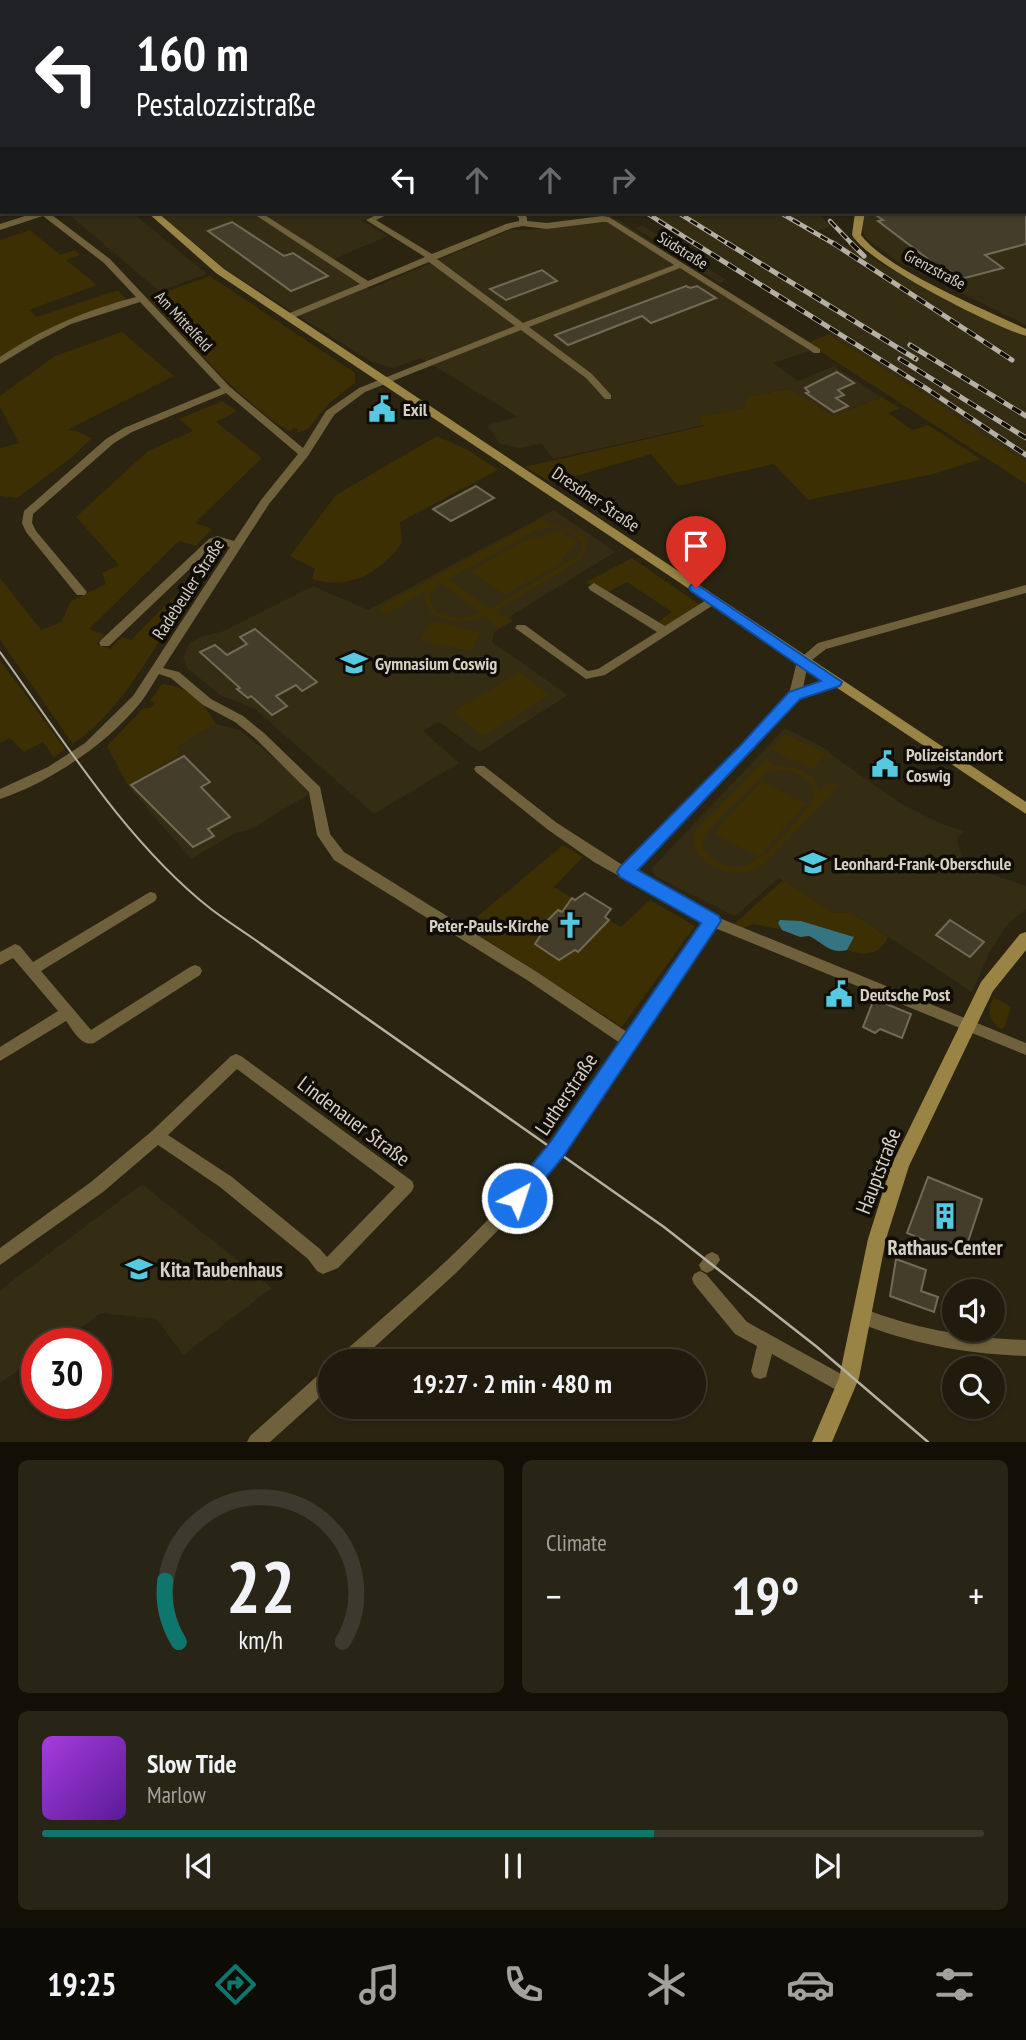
<!DOCTYPE html>
<meta charset="utf-8">
<style>
body{margin:0;font-family:"PT Sans Narrow",sans-serif;background:#282416;color:#f1f3f6;height:100vh;display:flex;flex-direction:column;font-size:26px;white-space:nowrap}
*{box-sizing:border-box;margin:0}
p{font-size:23px;color:#a2a19d}
.icon{flex:none;width:38px;height:38px;fill:none;stroke:currentColor;stroke-width:2;stroke-linecap:round;stroke-linejoin:round}
.map{position:relative;height:1442px;overflow:hidden}
.drawer{display:flex;flex-direction:column;gap:18px;padding:18px;background:#120f07;flex:1}
.drawer>*{flex:none}
.hud{position:absolute;left:0px;top:0px;width:1027px;height:214px;box-shadow:0 2px 5px #0004,0 0 0 2px #3d392e;background:#202124;color:#fff;overflow:hidden}
.controls{position:absolute;left:942px;top:1279px;display:grid;gap:14px}
.controls a{display:grid;place-items:center;width:63px;height:63px;border-radius:50%;background:#201b0d;box-shadow:0 2px 5px #0004,0 0 0 2px #3d392e;font-size:35px}
.speed{position:absolute;left:21px;top:1328px;display:flex;gap:14px;font-size:35px;font-weight:700;text-align:center}
.speed>*{display:grid;place-content:center;width:91px;height:91px;border-radius:50%;background:#201b0d;box-shadow:0 2px 5px #0004,0 0 0 2px #3d392e;line-height:1}
.speed .limit{border:10px solid #d22;background:#fff;color:#111}
.pin{position:absolute;display:grid;place-items:center;width:60px;height:60px;color:#fff;margin:-72px -30px;border-radius:50% 50% 50% 0;rotate:-45deg;box-shadow:0 0 7px #0007}
.pin .icon{rotate:45deg}
.me{position:absolute;width:77px;margin:-38px;rotate:40deg;stroke-linejoin:round;filter:drop-shadow(0 0 5px #0008)}
.turn{display:flex;align-items:center;gap:24px;height:147px;padding:0 21px;font-size:32px}
.turn .icon{width:91px;height:91px;stroke-width:2.5}
.turn b{display:block;font-size:49px;line-height:60px}
.lanes{display:flex;align-items:center;height:66px;padding:0 21px;background:#0003;justify-content:center;gap:35px;direction:ltr}
.lanes .off{opacity:.35}
.big{font-size:52px;font-weight:700;line-height:1.1}
.drawer .widget{flex:1;display:flex;flex-direction:column;justify-content:center;gap:10px;min-width:0;padding:0 24px;border-radius:10px;background:#282416}
.drawer .dial{align-items:center;gap:0}
.dial svg{height:182px;overflow:visible;fill:none;stroke:#3d392e;stroke-width:7;stroke-linecap:round;text-anchor:middle}
.dial text{fill:#f1f3f6;stroke:none}
.song{display:flex;align-items:center;gap:21px}
.cover{width:84px;height:84px;border-radius:10px;background:linear-gradient(135deg,hsl(280 70% 55%),hsl(270 70% 35%))}
.played{height:7px;border-radius:4px;background:linear-gradient(90deg,#0f766e 65%,#3d392e 65%)}
.keys{display:flex;justify-content:space-around;direction:ltr}
.heat{display:flex;justify-content:space-between;align-items:center;font-size:38px;direction:ltr}
.drawer .tiles{flex:1;display:grid;gap:18px;grid-template-columns:1fr 1fr}
.widget:last-child{grid-column:span 2}
.trip{position:absolute;left:318px;top:1349px;width:388px;height:70px;border-radius:35px;background:#201b0d;box-shadow:0 2px 5px #0004,0 0 0 2px #3d392e;font-weight:700;line-height:70px;text-align:center}
.menu{display:flex;height:112px;justify-content:space-around;align-items:center;background:#0d0b05;color:#a2a19d}
.menu .icon{width:49px;height:49px}
.menu .active{color:#0f766e}
.menu b{font-size:32px;color:#f1f3f6}
.map>svg:first-child{display:block}
.built{fill:#352c14}
.green{fill:#3c2f03;fill-rule:evenodd}
.water{fill:#377481}
.building{fill:#443d2a;stroke:#726a56;stroke-width:2}
.lines{fill:none;stroke-linecap:round;stroke-linejoin:round}
.street{fill:#6f613c;fill-rule:evenodd}
.secondary{fill:#998345;fill-rule:evenodd}
.tram-far1{stroke:#b5b0a3;stroke-width:2}
.tram{stroke:#b5b0a3;stroke-width:2.5}
.rail-far1-casing{stroke:#b5b0a3;stroke-width:4.5}
.rail-casing{stroke:#b5b0a3;stroke-width:5}
.rail-far1{stroke:#100d06;stroke-width:2.5;stroke-dasharray:8;stroke-linecap:butt}
.rail{stroke:#100d06;stroke-width:3.5;stroke-dasharray:10;stroke-linecap:butt}
.route{fill:#1a73e8;stroke:#114b97;stroke-width:2}
.labels{text-anchor:middle;dominant-baseline:central;stroke-width:7;stroke-linejoin:round;paint-order:stroke}
.far-street-label{font-size:16px;fill:#d5d1c5;stroke:#100d06}
.poi-label{font-size:18px;font-weight:bold;fill:#d5d1c5;stroke:#100d06;text-anchor:start}
.street-label{font-size:18px;fill:#d5d1c5;stroke:#100d06}
.near-street-label{font-size:21px;fill:#d5d1c5;stroke:#100d06}
.near-poi-label{font-size:21px;font-weight:bold;fill:#d5d1c5;stroke:#100d06}
</style>
<div class="map">
<svg width="1026" height="1442" viewBox="0 0 1026 1442">
<rect width="100%" height="100%" fill="#2a2411"/>
<g class="built">
<polygon points="655,0 931,0 655,2"/>
<polygon points="953,0 1026,0 1026,325 898,262 867,239 861,228 866,212 1026,212 1026,2"/>
<polygon points="66,212 131,212 207,274 159,291"/>
<polygon points="157,212 381,212 362,221 388,236 327,262 369,289 510,230 547,229 618,219 810,351 773,363 798,381 834,366 881,397 834,416 788,389 750,396 745,408 699,417 704,425 553,459 542,444 519,448 500,444 487,425 518,417 421,358 393,368 370,361 225,269"/>
<polygon points="642,212 817,212 831,226 817,231 1026,337 1026,462 945,410 945,407 829,334 831,332"/>
<polygon points="643,225 726,280 719,283 635,228"/>
<polygon points="554,510 615,552 509,617 513,621 494,632 492,642 568,695 480,752 439,722 423,731 459,763 374,814 255,709 220,695 187,668 183,658 189,644 203,636 224,631 313,586 368,610"/>
<polygon points="216,724 240,730 288,770 309,794 251,829 235,833 191,859 128,786 182,753 177,747"/>
<polygon points="785,728 828,750 832,755 900,803 939,823 964,831 957,839 962,859 978,870 1026,886 1026,909 1006,926 989,953 972,992 850,912 834,913 779,878 735,916 655,876 652,868"/>
<polygon points="142,1184 272,1288 183,1355 157,1319 101,1313 57,1344 37,1344 37,1358 0,1383 0,1290"/>
</g>
<g class="green">
<polygon points="30,230 60,255 75,250 80,255 66,260 97,285 29,310 37,317 118,290 129,302 84,315 0,361 0,240"/>
<polygon points="210,276 355,373 355,383 329,403 308,429 296,433 298,429 293,428 290,432 270,419 226,381 148,298"/>
<polygon points="122,332 174,376 71,428 68,431 74,430 92,438 71,458 17,498 0,496 0,448 19,443 0,407 0,396 55,356"/>
<polygon points="829,334 945,407 945,410 1026,462 1026,484 807,343"/>
<polygon points="789,389 834,416 881,397 900,408 889,413 912,430 928,425 981,459 933,474 808,500 774,464 678,486 651,454 552,483 525,467 704,426 698,417 745,408 749,396"/>
<path d="M 222,401 L 237,411 L 216,422 L 262,458 L 195,523 L 212,529 L 196,546 L 179,541 L 89,629 L 105,635 L 96,644 L 110,649 L 122,637 L 131,640 L 216,554 L 208,550 L 218,542 L 225,545 C 215,558 205,571 195,584 C 157,639 130,704 73,744 L 0,640 L 0,578 L 41,630 L 61,622 L 71,601 L 106,584 L 102,573 L 119,565 L 76,517 L 148,451 L 193,431 L 179,419 Z"/>
<path d="M 437,436 L 470,451 L 498,470 L 400,522 L 402,543 C 380,573 349,591 312,579 L 315,569 L 290,556 L 336,495 Z"/>
<path d="M 543,518 L 549,522 L 546,525 C 561,525 573,527 585,538 L 587,547 L 580,560 L 495,611 L 511,621 L 498,628 L 485,616 C 467,625 450,623 432,614 L 424,600 L 426,591 L 386,614 L 378,608 ZM 546,528 C 561,526 575,530 582,544 L 580,555 L 490,609 L 449,579 L 534,531 ZM 440,583 L 481,613 L 481,614 L 458,619 L 437,612 L 429,599 L 430,593 Z"/>
<polygon points="562,530 563,534 578,541 562,559 564,561 505,595 471,571 529,538 532,539"/>
<polygon points="632,558 703,607 664,631 654,625 672,612 627,582 605,594 586,582"/>
<polygon points="431,621 481,632 471,651 420,640"/>
<polygon points="0,660 65,749 54,758 43,742 24,752 10,738 0,743"/>
<polygon points="519,672 550,695 483,736 453,712"/>
<path d="M 162,684 C 186,685 204,703 216,724 L 177,747 L 182,753 L 128,786 L 107,746 L 144,708 L 150,708 L 155,703 L 150,701 Z"/>
<polygon points="784,734 826,753 813,769 771,750"/>
<path d="M 766,759 L 774,763 L 772,766 C 791,765 817,770 819,792 L 830,781 L 839,786 C 822,804 804,823 786,841 C 778,849 769,861 759,867 C 735,882 685,864 695,831 ZM 781,770 L 794,772 L 810,782 L 814,797 L 810,805 C 790,827 754,882 720,863 C 712,859 705,852 701,844 L 707,832 L 766,773 Z"/>
<polygon points="762,781 806,804 759,857 714,833"/>
<polygon points="563,845 583,857 554,887 572,898 570,901 573,902 541,928 579,951 609,920 621,927 650,900 695,926 622,1027 466,926"/>
<path d="M 783,880 L 834,913 L 850,912 L 888,937 C 881,955 863,957 847,950 L 853,937 L 801,921 L 778,923 L 782,930 L 753,924 L 737,931 L 730,928 Z"/>
<path d="M 994,997 L 1011,1007 L 1004,1028 L 1000,1029 C 989,1019 986,1010 994,997 Z"/>
</g>
<path class="water" d="M 780,920 L 801,921 L 854,937 L 847,950 C 831,955 822,942 809,936 L 800,937 L 782,930 L 778,923 Z"/>
<g class="building">
<polygon points="871,212 1026,212 1026,244 985,255 1003,268 961,279 950,271 945,272 878,221 883,220"/>
<polygon points="232,222 284,256 293,253 328,276 291,291 208,231"/>
<polygon points="542,270 557,281 506,300 490,289"/>
<polygon points="686,286 690,288 697,286 716,298 651,323 642,316 568,345 555,335"/>
<polygon points="837,372 854,383 838,390 844,395 836,398 848,406 834,412 806,393 809,392 805,388"/>
<polygon points="476,486 494,498 451,521 433,509"/>
<polygon points="255,629 317,682 302,691 296,685 276,696 287,706 272,715 251,696 248,698 237,689 240,688 200,652 215,645 227,655 247,644 240,637"/>
<polygon points="184,756 210,782 201,787 230,817 208,829 214,836 193,847 131,785"/>
<polygon points="585,893 611,909 605,917 609,920 578,952 575,950 559,960 535,944 544,930 540,928 558,910 562,912 572,898 575,900"/>
<polygon points="950,920 984,942 970,957 936,935"/>
<polygon points="874,999 911,1014 902,1038 880,1029 875,1033 863,1027"/>
<polygon points="928,1177 982,1199 963,1257 907,1233"/>
<polygon points="896,1259 926,1270 921,1291 938,1297 934,1312 890,1296"/>
</g>
<g class="lines">
<g class="street">
<rect x="0" y="205" width="2" height="6"/>
<path d="M 37,212 L 48,212 L 110,259 L 230,387 L 303,448 L 326,411 L 359,388 L 515,326 L 429,262 L 291,319 L 285,319 L 285,315 L 360,284 L 251,212 L 260,212 L 368,281 L 425,257 L 366,220 L 382,212 L 393,212 L 376,220 L 432,254 L 506,224 L 519,221 L 519,218 L 512,212 L 521,212 L 527,217 L 527,221 L 547,223 L 602,216 L 609,217 L 820,349 L 820,353 L 814,353 L 680,268 L 529,327 L 592,374 L 611,395 L 611,399 L 605,399 L 586,378 L 521,330 L 365,392 L 334,415 L 308,456 L 269,504 L 163,668 L 179,672 L 211,699 L 243,716 L 264,733 L 320,787 L 330,834 L 344,852 L 537,972 L 627,1032 L 703,923 L 594,862 L 547,829 L 476,772 L 474,769 L 476,766 L 484,766 L 557,823 L 624,866 L 743,746 L 789,694 L 797,661 L 818,643 L 1026,585 L 1026,593 L 826,649 L 808,663 L 803,688 L 834,678 L 838,679 L 840,682 L 838,685 L 799,698 L 751,752 L 635,872 L 717,917 L 1026,1043 L 1026,1055 L 715,928 L 547,1174 L 511,1217 L 456,1273 L 358,1362 L 337,1362 L 339,1356 C 394,1308 450,1261 500,1207 C 545,1157 581,1098 620,1043 L 527,980 L 334,860 L 317,835 L 309,792 L 256,739 L 235,722 L 203,705 L 171,678 L 159,674 C 153,683 148,693 141,702 C 108,743 51,782 0,799 L 0,789 L 48,767 L 85,743 L 133,696 L 230,547 L 217,543 L 109,646 L 101,646 L 99,643 L 101,640 L 209,539 L 217,536 L 234,541 L 261,500 L 298,454 L 226,393 L 132,432 L 114,443 L 33,514 L 32,523 L 36,531 L 87,592 L 85,595 L 77,595 L 26,532 L 22,523 L 24,511 L 106,439 L 124,428 L 221,388 L 140,302 L 71,324 L 38,341 L 0,364 L 0,357 C 43,328 87,310 136,297 L 104,263 L 43,216 L 0,230 L 0,224 ZM 602,222 L 607,222 L 674,265 L 523,323 L 437,259 L 512,228 L 523,226 L 547,229 Z"/>
<polygon points="594,583 665,626 711,597 715,596 721,600 605,675 586,679 515,628 517,625 525,625 588,671 598,669 657,632 590,590 588,587"/>
<path d="M 150,892 L 155,893 L 157,897 L 155,901 L 41,971 L 91,1030 L 190,967 L 195,965 L 200,967 L 202,971 L 200,975 L 94,1043 C 81,1047 73,1030 66,1021 L 0,1061 L 0,1047 L 58,1011 L 13,958 L 0,965 L 0,952 L 15,944 L 20,946 L 33,962 Z"/>
<path d="M 236,1054 L 241,1056 L 412,1181 L 414,1186 L 412,1191 L 338,1268 L 323,1274 L 317,1271 L 308,1259 L 220,1187 L 158,1145 L 103,1192 L 0,1265 L 0,1248 L 91,1182 L 152,1131 L 231,1056 ZM 237,1069 L 395,1187 L 327,1257 L 320,1249 L 232,1177 L 168,1135 Z"/>
<polygon points="712,1252 718,1255 720,1260 713,1270 707,1273 701,1270 699,1265 706,1255"/>
<polygon points="700,1271 706,1274 747,1322 852,1380 855,1386 852,1392 846,1394 840,1392 772,1354 766,1377 760,1379 754,1377 751,1371 757,1346 735,1334 694,1284 692,1279 694,1274"/>
<path d="M 862,1308 C 915,1329 969,1338 1026,1340 L 1026,1356 C 966,1354 912,1344 856,1322 L 854,1316 L 856,1310 Z"/>
<polygon points="331,1367 331,1387 270,1442 247,1442 250,1436 325,1369"/>
</g>
<g class="secondary">
<rect x="645" y="0" width="8" height="2"/>
<rect x="0" y="57" width="2" height="6"/>
<polygon points="147,212 157,212 224,269 1026,802 1026,814 216,273"/>
<path d="M 855,212 L 865,212 L 861,235 C 887,270 984,309 1026,329 L 1026,336 C 992,326 867,263 852,235 Z"/>
<polygon points="1026,932 1026,950 993,991 909,1166 886,1239 859,1378 832,1442 812,1442 839,1378 868,1239 891,1166 981,982 1020,934"/>
</g>
<g class="tram-far1">
<polyline points="0,79 2,81"/>
<path d="M 0,652 C 62,738 126,842 211,909 C 228,922 246,933 264,946"/>
</g>
<polyline class="tram" points="261,944 664,1227 817,1347 928,1442"/>
<defs>
<g id="rail-far1">
<polyline points="314,0 317,2"/>
<polyline points="402,0 404,2"/>
<polyline points="82,2 84,0"/>
<polyline points="103,2 105,0"/>
<polyline points="0,82 2,80"/>
<polyline points="645,212 697,245"/>
<polyline points="677,212 730,245"/>
<polyline points="779,212 836,245"/>
<polyline points="830,221 853,245"/>
</g>
<g id="rail">
<polyline points="694,243 924,387 1026,455"/>
<polyline points="727,243 916,359"/>
<polyline points="833,243 1012,360"/>
<polyline points="851,243 864,256"/>
<polyline points="910,345 1026,416"/>
<polyline points="900,359 1026,438"/>
</g>
</defs>
<use href="#rail-far1" class="rail-far1-casing"/>
<use href="#rail" class="rail-casing"/>
<use href="#rail-far1" class="rail-far1"/>
<use href="#rail" class="rail"/>
</g>
<polygon class="route" points="696,584 842,682 840,686 800,699 638,870 719,916 721,921 563,1157 524,1204 517,1207 510,1204 507,1198 510,1191 549,1144 701,923 620,877 617,872 620,867 741,745 789,692 821,681 691,591 689,588 691,585"/>
<defs>
<symbol id="civic-bare" viewBox="-9 -9 18 18"><path d="M-.6-6.5H3V-4.5H.6V-3L4-1V1h2V6H-6V1h2V-1L-.6-3ZM-1.2 2.5V6h2.4V2.5Z" fill="#56c9e1" stroke="#100d06" stroke-width="2.5" paint-order="stroke"/></symbol>
<symbol id="school-bare" viewBox="-9 -9 18 18"><path d="M0-5L7-2L0 1L-7-2ZM-4 1L0 2.5L4 1V4Q0 6-4 4Z" fill="#56c9e1" stroke="#100d06" stroke-width="2.5" paint-order="stroke"/></symbol>
<symbol id="church-bare" viewBox="-9 -9 18 18"><path d="M-1.2-6h2.4v3.5h3.3v2.4h-3.3V6h-2.4V-.1h-3.3v-2.4h3.3Z" fill="#56c9e1" stroke="#100d06" stroke-width="2.5" paint-order="stroke"/></symbol>
<symbol id="building-bare" viewBox="-9 -9 18 18"><path d="M-4-6H4V6H1V3H-1V6H-4ZM-2.5-4.3h1.7v1.8h-1.7ZM.8-4.3h1.7v1.8H.8ZM-2.5-1h1.7V.8h-1.7ZM.8-1h1.7V.8H.8Z" fill="#56c9e1" stroke="#100d06" stroke-width="2.5" paint-order="stroke"/></symbol>
</defs>
<g fill-rule="evenodd">
<use href="#civic-bare" x="363" y="390" width="38" height="38"/>
<use href="#school-bare" x="335" y="644" width="38" height="38"/>
<use href="#civic-bare" x="866" y="745" width="38" height="38"/>
<use href="#school-bare" x="794" y="844" width="38" height="38"/>
<use href="#church-bare" x="551" y="906" width="38" height="38"/>
<use href="#civic-bare" x="820" y="975" width="38" height="38"/>
<use href="#building-bare" x="926" y="1197" width="38" height="38"/>
<use href="#school-bare" x="120" y="1250" width="38" height="38"/>
</g>
<g class="labels">
<g class="far-street-label">
<text transform="translate(683 250) rotate(32)">Südstraße</text>
<text transform="translate(935 269) rotate(28)">Grenzstraße</text>
<text transform="translate(184 321) rotate(47)">Am Mittelfeld</text>
</g>
<g class="poi-label">
<text x="403" y="409">Exil</text>
<text x="375" y="663">Gymnasium Coswig</text>
<text x="906" y="754">Polizeistandort<tspan x="906" dy="21">Coswig</tspan></text>
<text x="834" y="863">Leonhard-Frank-Oberschule</text>
<text x="549" y="925" text-anchor="end">Peter-Pauls-Kirche</text>
<text x="860" y="994">Deutsche Post</text>
</g>
<g class="street-label">
<text transform="translate(596 499) rotate(34)">Dresdner Straße</text>
<text transform="translate(188 589) rotate(-57)">Radebeuler Straße</text>
</g>
<g class="near-street-label">
<text transform="translate(566 1094) rotate(-56)">Lutherstraße</text>
<text transform="translate(354 1121) rotate(37)">Lindenauer Straße</text>
<text transform="translate(878 1171) rotate(-69)">Hauptstraße</text>
</g>
<g class="near-poi-label">
<text x="945" y="1247">Rathaus-Center</text>
<text x="160" y="1269" text-anchor="start">Kita Taubenhaus</text>
</g>
</g>
</svg>
<div class="controls">
<a><svg class="icon" aria-label="sound" viewBox="0 0 24 24"><path d="M4 9h4l5-4v14l-5-4H4zM17 9q2 3 0 6"/></svg></a>
<a><svg class="icon" aria-label="search" viewBox="0 0 24 24"><circle cx="10" cy="10" r="6"/><path d="M15 15l6 6"/></svg></a>
</div>
<div class="speed"><div class="limit">30</div></div>
<div class="pin" style="left:696px;top:588px;background:#d93025"><svg class="icon" aria-label="arrive" viewBox="0 0 24 24"><path d="M6 21V4h12l-3 4 3 4H6"/></svg></div>
<svg class="me" style="left:517px;top:1198px" viewBox="-20 -20 40 40"><circle r="17" fill="#1a73e8" stroke="#fff" stroke-width="3"/><path d="M0-11L8 9 0 5-8 9z" fill="#fff"/></svg>
<div class="trip">19:27 · 2 min · 480 m</div>
<div class="hud">
<div class="turn"><svg class="icon" aria-label="left" viewBox="0 0 24 24"><path d="M17 20v-9H6M10 6l-5 5 5 5"/></svg><div><b>160 m</b>Pestalozzistraße</div></div>
<div class="lanes"><svg class="icon" aria-label="left" viewBox="0 0 24 24"><path d="M17 20v-9H6M10 6l-5 5 5 5"/></svg><svg class="icon off" aria-label="ahead" viewBox="0 0 24 24"><path d="M12 20V5M6 11l6-6 6 6"/></svg><svg class="icon off" aria-label="ahead" viewBox="0 0 24 24"><path d="M12 20V5M6 11l6-6 6 6"/></svg><svg class="icon off" aria-label="right" viewBox="0 0 24 24"><path d="M7 20v-9h11M14 6l5 5-5 5"/></svg></div>
</div>
</div>
<section class="drawer">
<div class="tiles">
<div class="widget dial"><svg viewBox="0 0 100 80">
<path d="M14 69A42 42 0 1 1 86 69"/>
<path d="M14 69A42 42 0 0 1 8 42" stroke="#0f766e"/>
<text x="50" y="56" font-size="32" font-weight="700">22</text>
<text x="50" y="72" font-size="11">km/h</text>
</svg></div>
<div class="widget"><p>Climate</p>
<div class="heat"><a>−</a><b class="big">19°</b><a>+</a></div>
</div>
<div class="widget">
<div class="song"><i class="cover"></i><div><b>Slow Tide</b><p>Marlow</p></div></div>
<div class="played"></div>
<div class="keys"><svg class="icon" aria-label="previous" viewBox="0 0 24 24"><path d="M18 5L8 12l10 7zM5 5v14"/></svg><svg class="icon" aria-label="pause" viewBox="0 0 24 24"><path d="M8 5v14M16 5v14"/></svg><svg class="icon" aria-label="next" viewBox="0 0 24 24"><path d="M6 5l10 7-10 7zM19 5v14"/></svg></div>
</div>
</div>
</section>
<nav class="menu">
<b>19:25</b>
<svg class="icon active" aria-label="directions" viewBox="0 0 24 24"><path d="M12 3l9 9-9 9-9-9zM9 14v-3h6M13 9l2 2-2 2"/></svg>
<svg class="icon" aria-label="music" viewBox="0 0 24 24"><path d="M9 18V5l10-2v13"/><circle cx="6" cy="18" r="3"/><circle cx="16" cy="16" r="3"/></svg>
<svg class="icon" aria-label="phone" viewBox="0 0 24 24"><path d="M5 4h4l2 5-3 2q2 4 5 5l2-3 5 2v4C11 20 4 13 5 4z"/></svg>
<svg class="icon" aria-label="climate" viewBox="0 0 24 24"><path d="M12 3v18M4 7l16 10M4 17L20 7"/></svg>
<svg class="icon" aria-label="car" viewBox="0 0 24 24"><path d="M5 17H2v-5l4-1 3-4h7l3 4 3 1v5h-3M9 17h6M6 11h13"/><circle cx="7" cy="17" r="2"/><circle cx="17" cy="17" r="2"/></svg>
<svg class="icon" aria-label="filters" viewBox="0 0 24 24"><path d="M4 7h16M4 17h16"/><circle cx="9" cy="7" r="2"/><circle cx="15" cy="17" r="2"/></svg>
</nav>
